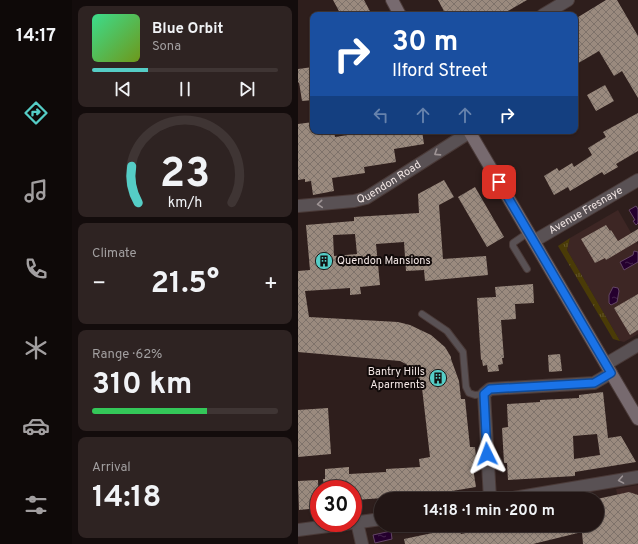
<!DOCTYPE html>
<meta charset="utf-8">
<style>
body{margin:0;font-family:Overpass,sans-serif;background:#2e2322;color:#f1f3f6;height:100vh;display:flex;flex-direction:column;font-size:15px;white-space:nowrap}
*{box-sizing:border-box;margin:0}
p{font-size:13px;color:#a29fa0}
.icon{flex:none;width:22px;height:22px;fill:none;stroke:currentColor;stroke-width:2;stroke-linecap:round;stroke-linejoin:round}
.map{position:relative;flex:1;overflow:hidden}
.sheet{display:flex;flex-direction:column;gap:6px;padding:6px;background:#130c0c;width:226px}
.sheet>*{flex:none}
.guide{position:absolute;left:12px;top:12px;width:268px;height:122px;border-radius:8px;box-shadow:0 1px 3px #0004,0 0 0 1px #3f3534;background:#1a4fa0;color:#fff;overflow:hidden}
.speed{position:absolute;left:12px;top:480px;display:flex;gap:8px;font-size:20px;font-weight:700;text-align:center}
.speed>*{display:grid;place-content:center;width:52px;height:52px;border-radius:50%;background:#221615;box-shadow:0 1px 3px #0004,0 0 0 1px #3f3534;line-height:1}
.speed .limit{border:6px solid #d22;background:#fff;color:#111}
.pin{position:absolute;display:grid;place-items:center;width:34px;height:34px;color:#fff;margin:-17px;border-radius:8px;box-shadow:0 2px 6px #0006}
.me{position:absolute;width:44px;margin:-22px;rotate:357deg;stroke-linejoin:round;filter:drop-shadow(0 0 3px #0008)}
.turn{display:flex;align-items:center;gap:14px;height:84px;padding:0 16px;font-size:18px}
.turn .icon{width:52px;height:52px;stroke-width:2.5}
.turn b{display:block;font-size:28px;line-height:34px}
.lanes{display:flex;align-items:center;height:38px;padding:0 16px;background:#0003;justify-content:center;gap:20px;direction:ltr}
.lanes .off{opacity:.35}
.big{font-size:30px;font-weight:700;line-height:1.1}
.sheet .tile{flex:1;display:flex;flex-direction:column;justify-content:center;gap:6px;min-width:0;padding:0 14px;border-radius:8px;background:#2e2322}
.sheet .dial{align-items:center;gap:0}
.dial svg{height:104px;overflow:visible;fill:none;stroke:#3f3534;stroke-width:7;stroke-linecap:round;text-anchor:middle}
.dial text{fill:#f1f3f6;stroke:none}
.song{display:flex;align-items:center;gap:12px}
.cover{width:48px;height:48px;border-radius:6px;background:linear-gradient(135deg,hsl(150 70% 55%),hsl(80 70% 35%))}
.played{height:4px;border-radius:2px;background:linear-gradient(90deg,#55cdc6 30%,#3f3534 30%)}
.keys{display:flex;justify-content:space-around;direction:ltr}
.heat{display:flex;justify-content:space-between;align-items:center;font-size:22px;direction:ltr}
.charge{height:6px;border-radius:3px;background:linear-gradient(90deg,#34c759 62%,#3f3534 0)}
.trip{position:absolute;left:76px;top:492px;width:230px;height:40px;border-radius:20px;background:#221615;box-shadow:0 1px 3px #0004,0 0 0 1px #3f3534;font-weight:700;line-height:40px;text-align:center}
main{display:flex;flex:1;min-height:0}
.tab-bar{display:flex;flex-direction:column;width:72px;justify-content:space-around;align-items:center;background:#0e0908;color:#a29fa0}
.tab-bar .icon{width:28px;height:28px}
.tab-bar .selected{color:#55cdc6}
.tab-bar b{font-size:18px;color:#f1f3f6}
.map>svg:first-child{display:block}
.built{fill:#3d2624}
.grass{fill:url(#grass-tufts)}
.water{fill:url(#water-ripples);stroke:#634565}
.building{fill:url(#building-cross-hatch);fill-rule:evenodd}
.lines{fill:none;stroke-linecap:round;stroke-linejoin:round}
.lane-casing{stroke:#4a3a38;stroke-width:8}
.street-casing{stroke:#4a3a38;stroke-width:14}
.secondary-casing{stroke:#4a3a38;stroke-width:14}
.lane{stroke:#595154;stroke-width:6}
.street{stroke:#595154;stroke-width:12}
.secondary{stroke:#776a6f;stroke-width:12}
.oneway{stroke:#9e9495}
.route-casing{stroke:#114b97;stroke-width:10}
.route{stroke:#1a73e8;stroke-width:7}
.labels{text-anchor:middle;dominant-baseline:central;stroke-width:4;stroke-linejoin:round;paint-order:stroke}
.street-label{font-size:11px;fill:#f3e7e5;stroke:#110a09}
.poi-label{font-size:11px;fill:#f3e7e5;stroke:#110a09;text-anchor:start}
</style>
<main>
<nav class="tab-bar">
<b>14:17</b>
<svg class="icon selected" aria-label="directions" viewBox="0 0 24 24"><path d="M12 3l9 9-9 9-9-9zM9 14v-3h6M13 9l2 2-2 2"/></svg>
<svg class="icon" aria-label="music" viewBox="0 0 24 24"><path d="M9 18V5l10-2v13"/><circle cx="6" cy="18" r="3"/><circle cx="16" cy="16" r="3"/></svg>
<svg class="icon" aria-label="phone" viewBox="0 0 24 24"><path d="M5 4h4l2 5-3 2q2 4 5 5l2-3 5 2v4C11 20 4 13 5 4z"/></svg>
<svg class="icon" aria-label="climate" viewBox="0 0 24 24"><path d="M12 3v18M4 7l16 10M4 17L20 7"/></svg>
<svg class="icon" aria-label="car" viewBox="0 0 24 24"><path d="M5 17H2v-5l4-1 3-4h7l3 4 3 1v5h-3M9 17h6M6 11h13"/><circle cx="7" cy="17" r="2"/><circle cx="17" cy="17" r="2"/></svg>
<svg class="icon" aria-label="filters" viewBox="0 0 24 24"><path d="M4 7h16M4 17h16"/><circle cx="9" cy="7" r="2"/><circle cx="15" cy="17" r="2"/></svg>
</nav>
<section class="sheet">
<div class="tile">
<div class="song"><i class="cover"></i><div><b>Blue Orbit</b><p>Sona</p></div></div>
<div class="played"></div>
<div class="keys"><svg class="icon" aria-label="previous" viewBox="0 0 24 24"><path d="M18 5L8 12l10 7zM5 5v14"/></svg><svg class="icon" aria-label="pause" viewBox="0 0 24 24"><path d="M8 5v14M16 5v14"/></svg><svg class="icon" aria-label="next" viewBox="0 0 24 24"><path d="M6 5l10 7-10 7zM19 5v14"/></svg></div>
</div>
<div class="tile dial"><svg viewBox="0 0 100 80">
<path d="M14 69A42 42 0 1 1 86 69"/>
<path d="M14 69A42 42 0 0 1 9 41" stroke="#55cdc6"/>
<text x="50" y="56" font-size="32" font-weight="700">23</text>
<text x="50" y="72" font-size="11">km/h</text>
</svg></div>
<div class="tile"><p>Climate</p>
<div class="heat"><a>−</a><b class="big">21.5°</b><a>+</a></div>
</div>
<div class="tile"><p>Range · 62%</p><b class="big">310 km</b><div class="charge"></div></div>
<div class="tile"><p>Arrival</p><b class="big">14:18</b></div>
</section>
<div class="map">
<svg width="340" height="544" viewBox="0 0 340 544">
<defs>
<pattern id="grass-tufts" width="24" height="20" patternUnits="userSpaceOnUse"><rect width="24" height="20" fill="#4a3b07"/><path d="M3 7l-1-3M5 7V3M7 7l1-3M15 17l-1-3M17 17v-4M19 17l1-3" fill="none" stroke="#65572b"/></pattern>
<pattern id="water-ripples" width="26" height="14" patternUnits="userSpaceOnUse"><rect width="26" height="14" fill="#25002e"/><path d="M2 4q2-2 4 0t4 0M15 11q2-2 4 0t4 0" fill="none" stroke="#45254c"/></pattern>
<pattern id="building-cross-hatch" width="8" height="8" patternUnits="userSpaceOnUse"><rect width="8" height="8" fill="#9a8a7e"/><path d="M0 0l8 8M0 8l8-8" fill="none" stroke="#7e726a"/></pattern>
</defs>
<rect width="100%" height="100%" fill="#2e1e1c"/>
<g class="built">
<polygon points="320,210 340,245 340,334 326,342 322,341 269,250 272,238"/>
<polygon points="340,485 340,544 330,544 318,489"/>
</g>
<polygon class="grass" points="272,238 269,250 322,341 315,339 260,246"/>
<g class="water">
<polygon points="338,206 340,209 340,223 338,225 335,221 337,220 331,210"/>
<polygon points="336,251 340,252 340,262 326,270 322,262 335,255"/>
<polygon points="315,287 320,288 321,291 319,302 313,305 311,303 311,295"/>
<polygon points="93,531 94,539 77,543 75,535"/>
</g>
<g class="building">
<polygon points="35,0 66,0 74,15 43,15"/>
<polygon points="140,0 229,0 210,11 213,15 148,15"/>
<polygon points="308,0 319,0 340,36 340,98 324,71 316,76 301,51 277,65 277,19"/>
<polygon points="15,67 15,100 4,101 1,82 0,83 0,69"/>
<polygon points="307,85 316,101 298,111 289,95"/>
<polygon points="340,113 340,151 318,164 320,167 306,175 304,172 272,191 270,187 256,195 246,176 259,168 261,171 274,163 276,167 294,155 290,148 308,137 305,132"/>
<polygon points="15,122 15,131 36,131 37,137 62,133 62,131 124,131 126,144 96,149 98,162 66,167 67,173 34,178 36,191 15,195 13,181 7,182 7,179 0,180 0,124"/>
<path d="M 146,180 L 156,197 L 141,205 L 145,259 L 188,256 L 190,275 L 127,281 L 126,270 L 108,271 L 106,242 L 78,244 L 82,285 L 62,287 L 63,294 L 52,295 L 52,288 L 7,291 L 11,317 L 100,322 L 112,325 L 133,335 L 147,347 L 153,357 L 153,359 L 161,381 L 163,399 L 167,399 L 172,447 L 177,447 L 179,467 L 175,468 L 178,487 L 136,494 L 123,495 L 123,492 L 85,495 L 85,498 L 57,500 L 56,489 L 26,489 L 25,479 L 27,479 L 27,469 L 51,467 L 51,474 L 88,472 L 88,469 L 122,467 L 121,459 L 132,457 L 124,388 L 119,374 L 108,364 L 102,361 L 0,352 L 0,271 L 12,270 L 8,225 L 56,221 L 56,217 L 121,213 L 120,194 ZM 57,234 L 59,254 L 36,256 L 35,235 Z"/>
<polygon points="177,187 206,237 189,247 160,197"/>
<polygon points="308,225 312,231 313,230 320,241 340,229 340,241 308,260 307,258 297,263 283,239"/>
<polygon points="235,284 236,303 217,304 218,319 203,320 206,358 204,358 205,364 200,365 201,371 190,372 189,365 185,366 184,360 183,360 179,298 198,297 197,287"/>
<polygon points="340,294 340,330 332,335 316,308"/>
<polygon points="262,354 264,371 251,372 250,355"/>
<path d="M 305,392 L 310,438 L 323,436 L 338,462 L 277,472 L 277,476 L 210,480 L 209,463 L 206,463 L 204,428 L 210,427 L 209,404 L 242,402 L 242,400 L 281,398 L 281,395 ZM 299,434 L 302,455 L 276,459 L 275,436 Z"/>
<polygon points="30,408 33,454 0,457 0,410"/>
<polygon points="20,480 21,508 1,510 0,481"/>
<polygon points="331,492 340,495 340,544 285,544 284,532 235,544 107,544 106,539 139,532 138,525 161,525 163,534 206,525 299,525 299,499"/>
</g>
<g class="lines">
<defs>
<g id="lane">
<polyline points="229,269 215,246 215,243 231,232"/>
<polyline points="124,314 149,331 165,352 168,387 171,393 177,395 186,394"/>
</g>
<g id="street">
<polyline points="245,15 270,0"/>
<path id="s1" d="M 0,206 L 56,201 L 68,198 L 172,132"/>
<path id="s2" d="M 236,241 L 340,180"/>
<polyline points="308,364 340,345"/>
<polyline points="192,499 186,394 192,389 296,383 313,373"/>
<polyline points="209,499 340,477"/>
<polyline points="59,522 64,544"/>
<polyline points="55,523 83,519"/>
<polyline points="0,530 53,523"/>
</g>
<g id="secondary">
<polyline points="94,0 102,15"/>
<polyline points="171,131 340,419"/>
</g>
</defs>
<use href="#lane" class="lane-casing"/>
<use href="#street" class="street-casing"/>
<use href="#secondary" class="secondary-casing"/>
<use href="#lane" class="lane"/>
<use href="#street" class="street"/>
<use href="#secondary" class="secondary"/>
</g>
<defs><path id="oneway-chevron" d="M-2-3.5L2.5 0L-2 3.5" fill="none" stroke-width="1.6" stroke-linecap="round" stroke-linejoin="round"/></defs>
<g class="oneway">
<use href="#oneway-chevron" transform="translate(139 153) rotate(147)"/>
<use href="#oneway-chevron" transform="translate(22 204) rotate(175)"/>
<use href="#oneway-chevron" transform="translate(323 480) rotate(170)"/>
</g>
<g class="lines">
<defs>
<polyline id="route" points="189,454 186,394 192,389 296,383 313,373 201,182"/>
</defs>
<use href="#route" class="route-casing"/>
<use href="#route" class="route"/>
</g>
<defs>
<symbol id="building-disc" viewBox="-11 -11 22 22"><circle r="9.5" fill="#55cdc6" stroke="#110a09"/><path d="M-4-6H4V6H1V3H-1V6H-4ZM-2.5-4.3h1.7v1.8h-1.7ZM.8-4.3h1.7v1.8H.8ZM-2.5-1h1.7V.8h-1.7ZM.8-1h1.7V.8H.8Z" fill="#111"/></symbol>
</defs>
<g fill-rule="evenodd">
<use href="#building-disc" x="16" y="251" width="20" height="20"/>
<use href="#building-disc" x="130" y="368" width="20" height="20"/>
</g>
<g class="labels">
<g class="street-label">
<text stroke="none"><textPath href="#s1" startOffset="96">Quendon Road</textPath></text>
<text stroke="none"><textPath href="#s2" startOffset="60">Avenue Fresnaye</textPath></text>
</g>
<g class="poi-label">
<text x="39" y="261">Quendon Mansions</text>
<text x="127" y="372" text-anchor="end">Bantry Hills<tspan x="127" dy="13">Aparments</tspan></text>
</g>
</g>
</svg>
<div class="speed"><div class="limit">30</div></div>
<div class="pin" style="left:201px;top:182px;background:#d93025"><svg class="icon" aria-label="arrive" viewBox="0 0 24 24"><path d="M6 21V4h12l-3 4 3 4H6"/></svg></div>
<svg class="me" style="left:189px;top:454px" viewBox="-20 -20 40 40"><path d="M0-17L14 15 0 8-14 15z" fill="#1a73e8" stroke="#fff" stroke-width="4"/></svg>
<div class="trip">14:18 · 1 min · 200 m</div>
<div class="guide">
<div class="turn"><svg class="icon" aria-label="right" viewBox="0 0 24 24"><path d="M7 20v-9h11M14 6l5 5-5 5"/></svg><div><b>30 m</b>Ilford Street</div></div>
<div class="lanes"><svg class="icon off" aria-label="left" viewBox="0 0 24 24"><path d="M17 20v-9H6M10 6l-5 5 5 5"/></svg><svg class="icon off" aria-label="ahead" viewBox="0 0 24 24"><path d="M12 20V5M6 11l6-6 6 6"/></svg><svg class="icon off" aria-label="ahead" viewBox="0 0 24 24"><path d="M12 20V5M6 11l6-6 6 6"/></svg><svg class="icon" aria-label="right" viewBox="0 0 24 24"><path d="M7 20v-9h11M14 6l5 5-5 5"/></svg></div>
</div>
</div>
</main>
